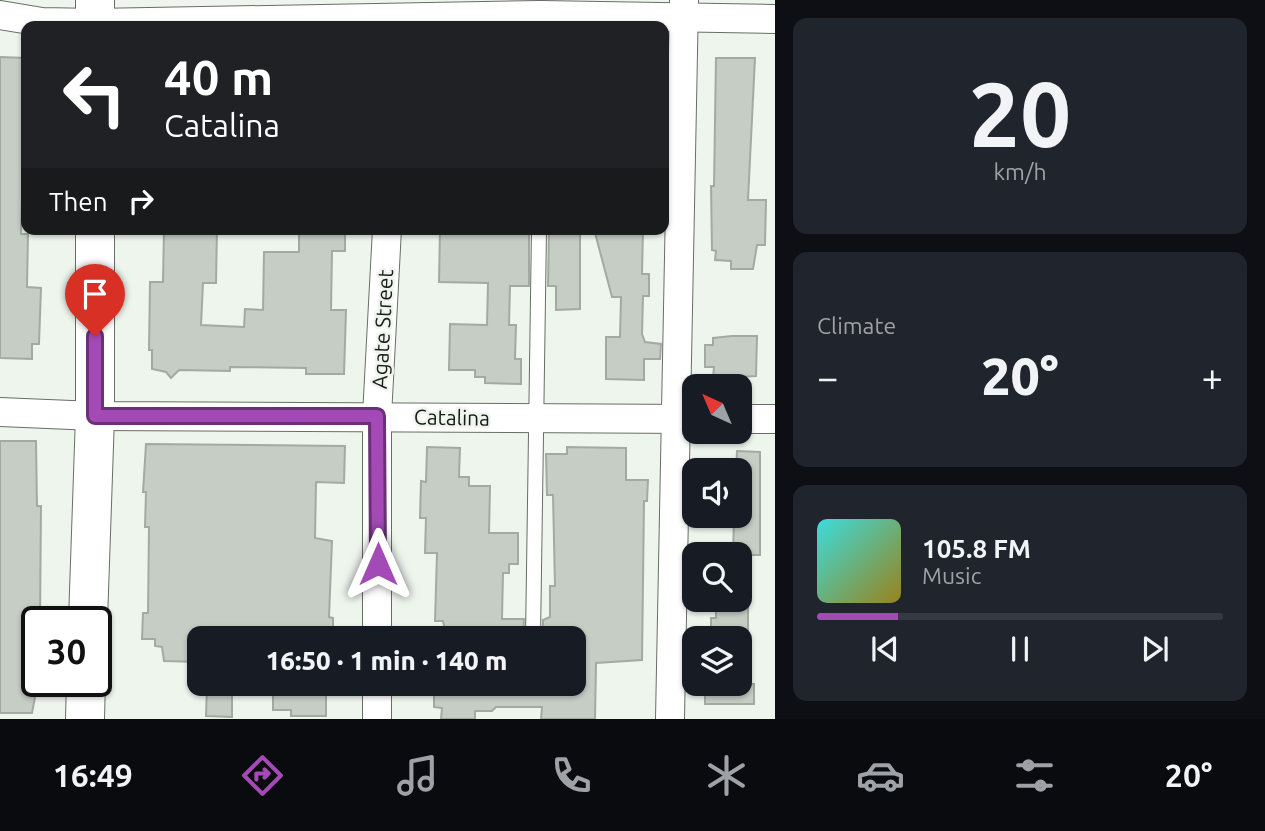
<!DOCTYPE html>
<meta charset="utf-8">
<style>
body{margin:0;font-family:Ubuntu,sans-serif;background:#20242c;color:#f1f3f6;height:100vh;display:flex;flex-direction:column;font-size:26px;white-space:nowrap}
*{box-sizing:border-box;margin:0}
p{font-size:23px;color:#9ea1a6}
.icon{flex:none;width:38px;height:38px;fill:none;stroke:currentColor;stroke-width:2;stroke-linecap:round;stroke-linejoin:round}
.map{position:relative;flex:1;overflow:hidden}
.drawer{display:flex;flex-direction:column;gap:18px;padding:18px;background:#0d0f14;width:490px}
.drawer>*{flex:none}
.hud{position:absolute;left:21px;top:21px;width:648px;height:214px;border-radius:14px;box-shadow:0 2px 5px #0004;background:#202124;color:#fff;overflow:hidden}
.needle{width:46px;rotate:316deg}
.buttons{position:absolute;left:682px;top:374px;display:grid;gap:14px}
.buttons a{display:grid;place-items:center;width:70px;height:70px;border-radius:14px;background:#171b24;box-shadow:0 2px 5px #0004;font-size:35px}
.speed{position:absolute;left:21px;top:606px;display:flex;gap:14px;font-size:35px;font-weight:700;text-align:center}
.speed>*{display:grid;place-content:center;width:91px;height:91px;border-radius:50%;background:#171b24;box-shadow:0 2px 5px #0004;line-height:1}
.speed .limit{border:4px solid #111;border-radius:10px;background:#fff;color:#111}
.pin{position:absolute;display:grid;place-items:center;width:60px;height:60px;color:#fff;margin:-72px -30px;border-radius:50% 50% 50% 0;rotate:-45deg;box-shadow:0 0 7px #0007}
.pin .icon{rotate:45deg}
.me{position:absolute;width:77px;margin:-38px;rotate:0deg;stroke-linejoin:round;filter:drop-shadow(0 0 5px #0008)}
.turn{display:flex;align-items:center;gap:24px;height:147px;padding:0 28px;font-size:32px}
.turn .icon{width:91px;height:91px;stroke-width:2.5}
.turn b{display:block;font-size:49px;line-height:60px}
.then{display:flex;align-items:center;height:66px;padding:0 28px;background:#0003;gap:14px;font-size:26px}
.big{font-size:52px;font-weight:800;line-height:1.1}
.drawer .widget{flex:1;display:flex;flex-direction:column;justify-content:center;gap:10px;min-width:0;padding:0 24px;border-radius:14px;background:#20242c}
.drawer .dial{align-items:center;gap:0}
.dial b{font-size:91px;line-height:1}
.song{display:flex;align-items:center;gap:21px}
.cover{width:84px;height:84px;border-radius:10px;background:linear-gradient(135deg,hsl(180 70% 55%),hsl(50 70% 35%))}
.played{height:7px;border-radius:4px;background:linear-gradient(90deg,#a44ab6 20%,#363941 20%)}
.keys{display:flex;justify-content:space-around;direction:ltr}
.heat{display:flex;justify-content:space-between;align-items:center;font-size:38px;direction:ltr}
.trip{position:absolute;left:187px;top:626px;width:399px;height:70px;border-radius:14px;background:#171b24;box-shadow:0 2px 5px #0004;font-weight:800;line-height:70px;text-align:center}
.tabs{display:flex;height:112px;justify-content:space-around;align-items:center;background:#090b0e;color:#9ea1a6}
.tabs .icon{width:49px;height:49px}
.tabs .current{color:#a44ab6}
.tabs b{font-size:32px;color:#f1f3f6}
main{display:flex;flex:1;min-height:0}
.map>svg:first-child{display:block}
.building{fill:#c6cdc5;stroke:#a3aaa2;stroke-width:2}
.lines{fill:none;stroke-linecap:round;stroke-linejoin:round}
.lane-casing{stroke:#686e67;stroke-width:16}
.street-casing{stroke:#686e67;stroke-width:30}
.secondary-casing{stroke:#686e67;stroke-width:40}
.lane{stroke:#fff;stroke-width:14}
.street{stroke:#fff;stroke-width:28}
.secondary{stroke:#fff;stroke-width:38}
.route-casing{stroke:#6b3076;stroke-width:18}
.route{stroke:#a44ab6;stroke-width:12}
.labels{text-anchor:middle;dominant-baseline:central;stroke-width:5;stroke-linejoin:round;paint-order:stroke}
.street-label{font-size:21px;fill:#181a17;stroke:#eef5ed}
</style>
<main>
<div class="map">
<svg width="775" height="719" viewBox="0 0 775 719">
<rect width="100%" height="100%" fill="#eef5ed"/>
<g class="building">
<polygon points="0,57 26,58 21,234 28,234 27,287 41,288 39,344 32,344 32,359 0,358"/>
<polygon points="716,58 755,58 748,200 766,200 765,245 757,245 753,269 731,269 731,261 715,260 716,251 712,250 711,186 714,186"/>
<polygon points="164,229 217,229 216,283 203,283 201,325 244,327 245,309 263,310 264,252 299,252 299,229 345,229 345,251 332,251 331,310 346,310 344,374 306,374 306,368 230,367 230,371 179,370 171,378 166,372 152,369 152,350 149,350 150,282 163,282"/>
<polygon points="440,229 529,229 529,286 510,286 509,325 516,325 515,359 521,359 521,384 485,383 485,377 475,377 475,370 449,370 450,324 487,325 488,283 439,282"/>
<polygon points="549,229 580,229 580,309 556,310 556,286 548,286"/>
<polygon points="594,229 643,229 642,274 649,274 649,296 643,296 642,334 645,342 661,344 660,359 644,359 644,380 606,379 606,337 620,337 621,297 612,297"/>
<polygon points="732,336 757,336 756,376 713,378 714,367 705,367 705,345 713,345 713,338"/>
<polygon points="0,441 36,441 37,506 41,506 40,621 37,621 38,681 32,713 0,713"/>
<polygon points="146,444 345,446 344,483 316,482 315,538 332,541 329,617 333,618 333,639 200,639 200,662 164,661 162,647 155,646 155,639 142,639 143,613 148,613 149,527 145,527 146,492 143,492"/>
<polygon points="427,447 460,448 459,477 469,477 469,486 490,486 489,533 518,533 518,564 509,564 509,573 503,573 502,619 524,619 523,639 447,639 443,621 435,621 437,553 425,553 426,518 420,518 421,481 426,482"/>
<polygon points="567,447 626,448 626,480 648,480 647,501 644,501 642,660 596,663 595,719 541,719 542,707 496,707 492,711 475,711 475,719 441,719 442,708 434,707 434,684 574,684 574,639 543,639 543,620 550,617 550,586 555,586 553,495 547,495 546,454 567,454"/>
<polygon points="737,451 760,452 760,555 733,555 734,516 740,516 740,471 736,471"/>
<polygon points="716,600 748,600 748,639 711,639 711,618 716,618"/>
<polygon points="207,684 232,684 232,717 206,716"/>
<polygon points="273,684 326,684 326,716 291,716 291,710 273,710"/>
<rect x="705" y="684" width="49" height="20"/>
</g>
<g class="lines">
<defs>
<polyline id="lane" points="533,639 539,229"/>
<g id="street">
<polyline points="0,15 42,22 95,23 541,15 775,19"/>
<polyline points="0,412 95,416 695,419"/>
<polyline points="740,419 775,419"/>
<polyline points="377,639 377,416 387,229"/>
<polyline points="377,719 377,684"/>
<polyline points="670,719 684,1"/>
</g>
<g id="secondary">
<polyline points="95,26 95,0"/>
<polyline points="88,621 95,416 95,229"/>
<polyline points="85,719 86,681"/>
</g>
</defs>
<use href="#lane" class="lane-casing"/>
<use href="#street" class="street-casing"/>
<use href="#secondary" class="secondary-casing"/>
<use href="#lane" class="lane"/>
<use href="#street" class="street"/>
<use href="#secondary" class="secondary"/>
</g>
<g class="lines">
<defs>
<polyline id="route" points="95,336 95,416 377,416 378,564"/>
</defs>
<use href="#route" class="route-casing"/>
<use href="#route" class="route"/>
</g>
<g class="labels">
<g class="street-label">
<text transform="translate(382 329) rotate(-87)">Agate Street</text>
<text transform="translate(452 417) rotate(1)">Catalina</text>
</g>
</g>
</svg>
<div class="buttons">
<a><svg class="needle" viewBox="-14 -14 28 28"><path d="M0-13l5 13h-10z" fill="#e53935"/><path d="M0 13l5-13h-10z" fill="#9ea1a6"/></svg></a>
<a><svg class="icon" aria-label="sound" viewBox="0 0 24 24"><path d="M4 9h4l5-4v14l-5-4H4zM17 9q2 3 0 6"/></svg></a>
<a><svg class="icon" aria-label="search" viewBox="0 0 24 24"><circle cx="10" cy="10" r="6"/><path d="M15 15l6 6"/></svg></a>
<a><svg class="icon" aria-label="layers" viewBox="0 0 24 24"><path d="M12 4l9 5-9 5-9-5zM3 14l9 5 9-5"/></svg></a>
</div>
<div class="speed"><div class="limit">30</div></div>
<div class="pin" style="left:95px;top:336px;background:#d93025"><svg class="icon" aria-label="arrive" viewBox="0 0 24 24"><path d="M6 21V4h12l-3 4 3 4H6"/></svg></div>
<svg class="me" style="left:378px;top:564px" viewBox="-20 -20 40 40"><path d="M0-17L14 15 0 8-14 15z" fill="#a44ab6" stroke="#fff" stroke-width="4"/></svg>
<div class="trip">16:50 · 1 min · 140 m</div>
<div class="hud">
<div class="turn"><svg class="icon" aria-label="left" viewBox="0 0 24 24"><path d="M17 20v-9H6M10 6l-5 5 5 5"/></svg><div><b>40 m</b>Catalina</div></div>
<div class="then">Then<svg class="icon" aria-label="right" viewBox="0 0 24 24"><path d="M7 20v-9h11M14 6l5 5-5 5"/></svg></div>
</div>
</div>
<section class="drawer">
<div class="widget dial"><b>20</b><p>km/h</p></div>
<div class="widget"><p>Climate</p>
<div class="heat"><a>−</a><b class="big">20°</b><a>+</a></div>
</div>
<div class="widget">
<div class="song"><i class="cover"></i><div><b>105.8 FM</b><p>Music</p></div></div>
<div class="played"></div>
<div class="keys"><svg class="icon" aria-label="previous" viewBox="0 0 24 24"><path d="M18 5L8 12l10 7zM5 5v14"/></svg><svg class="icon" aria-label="pause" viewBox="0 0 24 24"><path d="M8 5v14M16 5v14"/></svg><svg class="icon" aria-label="next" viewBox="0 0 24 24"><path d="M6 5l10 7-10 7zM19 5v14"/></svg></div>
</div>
</section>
</main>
<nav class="tabs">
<b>16:49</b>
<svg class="icon current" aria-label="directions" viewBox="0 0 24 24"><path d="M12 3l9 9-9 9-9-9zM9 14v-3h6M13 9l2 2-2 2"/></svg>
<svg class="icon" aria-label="music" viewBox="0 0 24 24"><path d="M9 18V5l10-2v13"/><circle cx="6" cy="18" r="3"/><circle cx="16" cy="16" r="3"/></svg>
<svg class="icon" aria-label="phone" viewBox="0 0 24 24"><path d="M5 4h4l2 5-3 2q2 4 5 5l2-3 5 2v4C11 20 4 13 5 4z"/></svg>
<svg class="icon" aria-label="climate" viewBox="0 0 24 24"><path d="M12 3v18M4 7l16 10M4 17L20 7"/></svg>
<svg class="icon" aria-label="car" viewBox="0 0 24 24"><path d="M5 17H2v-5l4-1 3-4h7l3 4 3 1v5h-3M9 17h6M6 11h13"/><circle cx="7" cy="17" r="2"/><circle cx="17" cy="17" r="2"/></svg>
<svg class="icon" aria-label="filters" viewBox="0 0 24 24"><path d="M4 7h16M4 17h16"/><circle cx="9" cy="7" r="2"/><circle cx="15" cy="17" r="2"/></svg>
<b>20°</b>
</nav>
